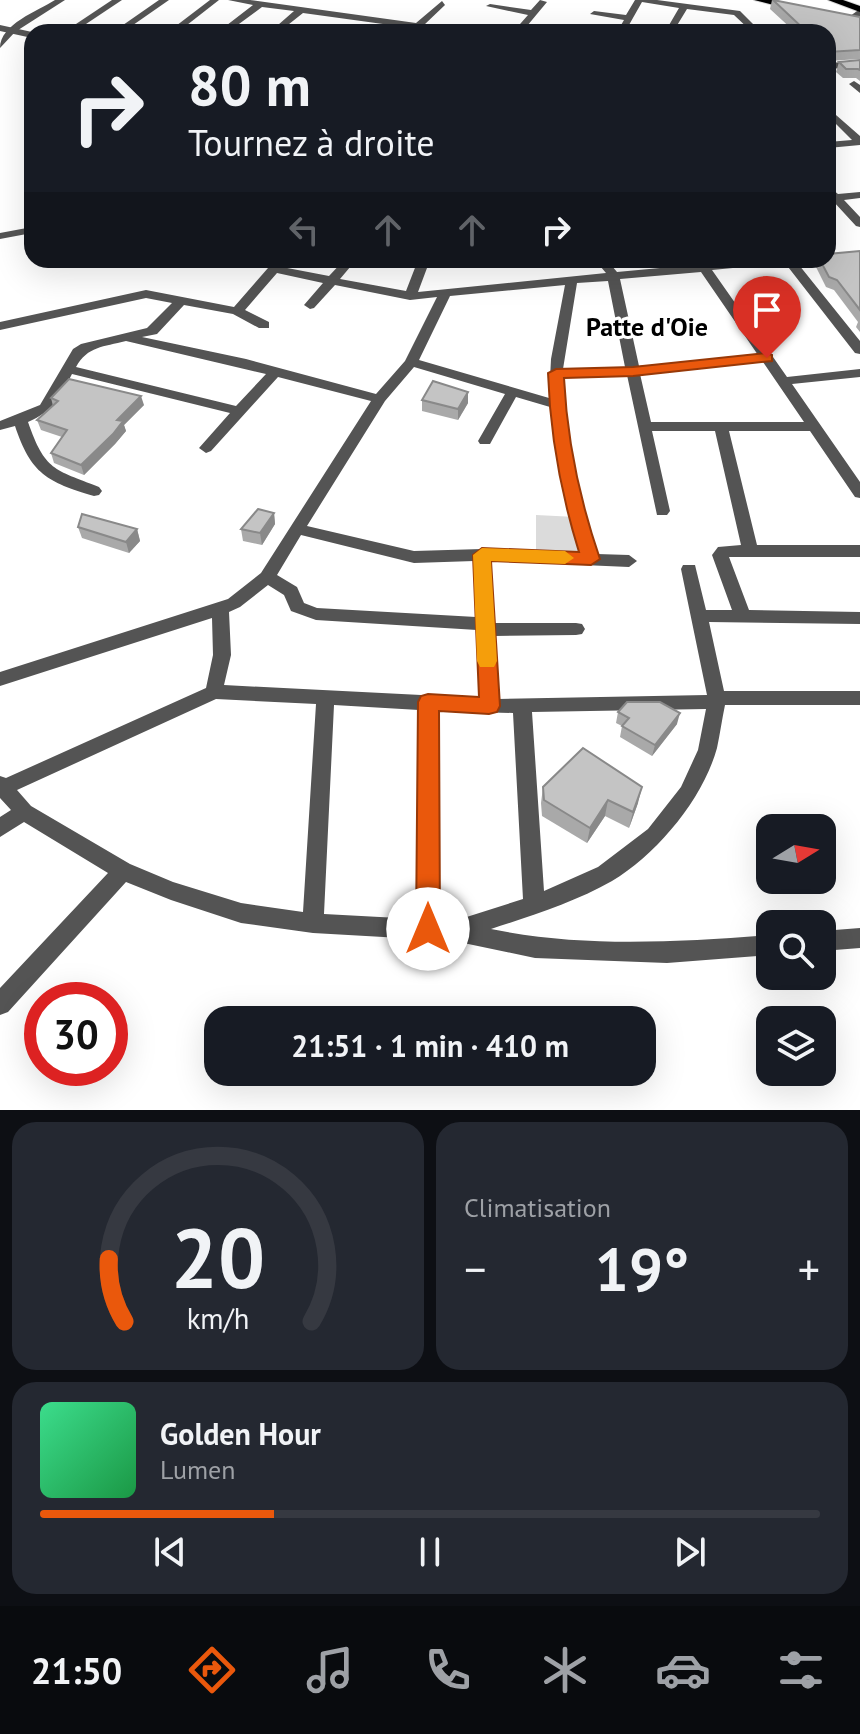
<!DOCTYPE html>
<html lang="fr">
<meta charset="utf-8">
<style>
body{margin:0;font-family:"PT Sans",sans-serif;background:#242831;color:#f1f3f6;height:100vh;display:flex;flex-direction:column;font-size:30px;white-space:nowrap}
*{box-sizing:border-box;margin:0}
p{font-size:26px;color:#9ea1a6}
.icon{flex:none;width:44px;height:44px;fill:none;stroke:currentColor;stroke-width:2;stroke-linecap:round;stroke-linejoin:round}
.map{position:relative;height:1110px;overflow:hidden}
.details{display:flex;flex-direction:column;gap:12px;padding:12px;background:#0d0f14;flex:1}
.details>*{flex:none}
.hud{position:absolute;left:24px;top:24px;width:812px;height:244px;border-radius:24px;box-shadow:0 8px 32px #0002;background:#171b24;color:#f1f3f6;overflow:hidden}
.needle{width:52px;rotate:79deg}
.buttons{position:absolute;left:756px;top:814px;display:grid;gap:16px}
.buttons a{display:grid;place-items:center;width:80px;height:80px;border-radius:16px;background:#171b24;box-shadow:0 8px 32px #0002;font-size:40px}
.speed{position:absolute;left:24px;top:982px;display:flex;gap:16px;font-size:40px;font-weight:700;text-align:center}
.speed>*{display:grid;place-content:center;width:104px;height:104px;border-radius:50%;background:#171b24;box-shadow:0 8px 32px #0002;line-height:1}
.speed .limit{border:12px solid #d22;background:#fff;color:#111}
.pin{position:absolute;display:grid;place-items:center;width:68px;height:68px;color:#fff;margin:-82px -34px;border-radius:50% 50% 50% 0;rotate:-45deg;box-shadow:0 0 8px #0007}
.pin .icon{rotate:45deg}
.me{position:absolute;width:88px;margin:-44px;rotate:0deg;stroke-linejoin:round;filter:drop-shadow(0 0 6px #0008)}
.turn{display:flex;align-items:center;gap:28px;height:168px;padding:0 32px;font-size:36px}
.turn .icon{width:104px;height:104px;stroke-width:2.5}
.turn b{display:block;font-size:56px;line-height:68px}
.lanes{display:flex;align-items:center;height:76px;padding:0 32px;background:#0003;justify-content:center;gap:40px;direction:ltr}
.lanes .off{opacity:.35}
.big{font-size:60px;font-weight:800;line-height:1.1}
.details .card{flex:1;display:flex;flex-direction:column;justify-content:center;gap:12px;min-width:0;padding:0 28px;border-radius:24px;background:#242831}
.details .dial{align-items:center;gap:0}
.dial svg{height:208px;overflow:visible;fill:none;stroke:#363941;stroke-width:7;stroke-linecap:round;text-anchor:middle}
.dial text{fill:#f1f3f6;stroke:none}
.song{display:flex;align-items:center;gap:24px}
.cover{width:96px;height:96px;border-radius:12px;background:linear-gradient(135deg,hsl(150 70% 55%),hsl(140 70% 35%))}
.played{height:8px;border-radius:4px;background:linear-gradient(90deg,#ea580c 30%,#363941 30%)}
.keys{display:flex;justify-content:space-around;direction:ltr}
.heat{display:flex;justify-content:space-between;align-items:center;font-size:44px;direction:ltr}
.details .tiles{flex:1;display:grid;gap:12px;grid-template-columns:1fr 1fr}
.card:last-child{grid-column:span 2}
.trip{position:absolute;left:204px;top:1006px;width:452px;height:80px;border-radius:24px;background:#171b24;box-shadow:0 8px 32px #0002;font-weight:800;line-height:80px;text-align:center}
.menu{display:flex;height:128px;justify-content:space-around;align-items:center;background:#090b0e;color:#9ea1a6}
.menu .icon{width:56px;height:56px}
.menu .current{color:#ea580c}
.menu b{font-size:36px;color:#f1f3f6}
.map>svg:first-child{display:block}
.green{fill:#dbdbdb}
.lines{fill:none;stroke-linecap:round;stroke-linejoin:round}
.primary-casing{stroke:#dbdbdb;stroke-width:2}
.minor{fill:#545454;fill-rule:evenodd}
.tertiary{fill:#545454;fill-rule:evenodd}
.primary{fill:#000;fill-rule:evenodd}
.wall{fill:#a9a9a9}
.shaded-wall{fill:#898989}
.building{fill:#c4c4c4;stroke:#898989;stroke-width:2}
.route{fill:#ea580c;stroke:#983908;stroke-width:2}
.slow{fill:#f59e0b}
.labels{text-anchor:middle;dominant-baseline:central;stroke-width:6;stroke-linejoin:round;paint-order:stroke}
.far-district-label{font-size:26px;font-weight:bold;fill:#000;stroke:#fff}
</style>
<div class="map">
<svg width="860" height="1110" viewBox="0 0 860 1110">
<rect width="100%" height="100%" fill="#fff"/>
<polygon class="green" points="536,515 576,517 578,557 536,555"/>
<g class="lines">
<defs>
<g id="primary">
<polygon points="754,0 774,0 802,8 797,11"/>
<polygon points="828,0 843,0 860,6 860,12"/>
</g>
</defs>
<use href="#primary" class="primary-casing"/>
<g class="minor">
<path d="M 55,0 L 65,0 L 15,32 L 0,48 C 0,24 38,11 55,0 Z"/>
<polygon points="112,0 122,0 74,32 64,32"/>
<polygon points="159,0 169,0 123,32 113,32"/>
<polygon points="210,0 219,0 178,32 168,32"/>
<polygon points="228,0 250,0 416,23 442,1 445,5 424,25 463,32 441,32 303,13 279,32 270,32 294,11 262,7 228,32 218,32 253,5"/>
<polygon points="540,0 547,2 522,32 513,32 528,15 486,6 490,4 531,10"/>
<polygon points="635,0 657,0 740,11 761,32 752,32 734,15 687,9 673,32 665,32 679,8 642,2 625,32 617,32 624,20 590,14 594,11 626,15"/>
<polygon points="854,81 860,85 860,93 849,84"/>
<polygon points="828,108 860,136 860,145 828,148 828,142 852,140 828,116"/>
<polygon points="828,186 838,194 860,192 860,198 844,200 860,217 860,227 856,226 833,201 828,201"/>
<polygon points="32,227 32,233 0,239 0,233"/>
<path d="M 275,260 L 286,260 L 282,267 L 329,276 L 344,260 L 356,260 L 340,279 L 406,291 L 418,260 L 430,260 L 418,292 L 606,273 L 595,260 L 607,260 L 617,272 L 746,260 L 795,260 L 860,341 L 860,354 L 855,353 L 785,263 L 712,270 L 787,377 L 860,369 L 860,377 L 792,384 L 860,482 L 860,498 L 855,497 L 810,431 L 729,431 L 757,545 L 860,545 L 860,557 L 729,557 L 749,610 L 860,612 L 860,624 L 709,622 L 724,691 L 860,691 L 860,705 L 725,705 C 722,719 720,734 717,748 C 703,799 657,854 612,881 C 575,902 531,916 491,929 C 583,948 677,942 770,935 L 770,955 L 667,963 L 535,958 L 454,941 L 313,933 L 241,923 L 171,900 L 126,882 L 8,1012 L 0,1015 L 0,988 L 108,873 L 24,822 L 0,837 L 0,817 L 11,810 L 0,798 L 0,776 L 6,778 L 206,688 L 213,655 L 212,618 L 0,686 L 0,672 L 228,599 L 261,573 L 371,401 L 278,377 L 211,451 L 206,453 L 199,448 L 230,413 L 72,374 C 60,397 52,412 28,422 C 45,471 54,469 99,487 L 102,491 L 99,495 L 94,496 C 47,482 31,474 15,426 L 0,430 L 0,421 L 40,405 L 73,349 L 81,344 L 147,328 L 172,303 L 146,298 L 0,330 L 0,322 L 146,290 L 234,307 ZM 701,272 L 758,355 L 639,366 L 620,279 ZM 277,273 L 323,283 L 304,305 L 310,309 L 314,308 L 335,285 L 410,300 L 437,297 L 405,361 L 376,394 L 246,359 L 142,337 L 157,334 L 184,305 L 233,314 L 259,328 L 269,328 L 269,322 L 245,310 ZM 608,281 L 625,367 L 563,369 L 577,283 ZM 565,285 L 551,359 L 549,398 L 419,360 L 450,296 ZM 126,341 L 266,374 L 236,406 L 76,367 C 88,346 103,347 126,341 ZM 763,362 L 804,422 L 651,422 L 640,374 ZM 414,367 L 505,394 L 478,441 L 480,444 L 490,444 L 516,397 L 550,407 L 558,466 L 581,553 L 482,549 L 414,551 L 307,526 L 385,401 ZM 627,375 L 657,515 L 667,515 L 670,511 L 652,431 L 715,431 L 741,545 L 718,547 L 712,555 L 732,610 L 706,610 L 695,565 L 683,565 L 681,569 L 707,695 L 498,699 L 494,636 L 576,635 L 582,634 L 585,629 L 582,624 L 576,623 L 494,623 L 490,561 L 629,567 L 637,561 L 629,555 L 597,554 C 580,497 561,437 563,377 ZM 301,535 L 414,563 L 474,561 L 476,617 L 317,608 L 304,603 L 297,587 L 277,575 ZM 268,585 L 284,595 L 291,611 L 316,620 L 477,630 L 480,698 L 224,685 L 231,655 L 229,612 L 240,607 ZM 216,699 L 316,704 L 303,912 L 241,903 L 173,882 L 130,864 L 31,806 L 17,790 ZM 334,705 L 419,710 L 417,919 L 324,914 ZM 706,709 L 698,750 L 681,787 L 648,829 L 598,867 L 544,891 L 532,712 ZM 437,711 L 513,713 L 523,899 L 454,921 L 439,920 Z"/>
<polygon points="860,928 860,948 822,951 822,931"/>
</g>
<g class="tertiary">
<polygon points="860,9 860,16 850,20 850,16"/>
<polygon points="0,25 32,32 32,38 0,31"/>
<polygon points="860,61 860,67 828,69 828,63"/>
</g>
<use href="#primary" class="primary"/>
</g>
<g class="wall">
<polygon points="772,0 860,17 860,59 828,61 828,32 795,32 770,9"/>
<polygon points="860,60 860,81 856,78 843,78 836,72 839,62"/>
<polygon points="860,251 860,332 856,327 858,322 834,290 826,287 815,265 816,260 828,260"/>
<polygon points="468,392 468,403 458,420 422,411 422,400"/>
<polygon points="51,398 144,405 124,425 126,431 115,444 84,475 54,463 51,453 62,437 41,430 37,420 53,406"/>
<polygon points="274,513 275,524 262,545 243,541 241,529"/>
<polygon points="78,527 137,529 140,541 129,553 82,538"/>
<polygon points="618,712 677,724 652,756 620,737 622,726 616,723"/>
<polygon points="543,787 638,803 629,828 605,816 587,843 542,816 541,803"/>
</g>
<g class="shaded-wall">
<polygon points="468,392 468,403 458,420 458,409"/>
<polygon points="141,396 144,405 124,425 126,431 115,444 84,475 81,465 117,420"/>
<polygon points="274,513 275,524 262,545 260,533"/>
<polygon points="137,529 140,541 129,553 126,542"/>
<polygon points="680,713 677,724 652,756 655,745"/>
<polygon points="642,787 638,803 629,828 633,812"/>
<polygon points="608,800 605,816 587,843 590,828"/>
</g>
<g class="building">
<polygon points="773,0 860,17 860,50 828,52 828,32 807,32"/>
<polygon points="860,60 860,70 858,69 846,69 839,62"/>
<polygon points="860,251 860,310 837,280 829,277 820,260 828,260 828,254"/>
<polygon points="69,379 141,396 117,420 123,421 113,434 81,465 51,453 67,430 37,420 58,401 51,398"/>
<polygon points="433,381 468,392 458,409 422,400"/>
<polygon points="258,509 274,513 260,533 241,529"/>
<polygon points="82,514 137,529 126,542 78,527"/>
<polygon points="627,702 660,702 680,713 655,745 622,726 629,718 618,712"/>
<polygon points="583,748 642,787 633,812 608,800 590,828 544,800 543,787"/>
</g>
<path class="route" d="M 767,353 L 772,355 L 772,361 L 633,376 L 564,378 C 567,440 580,501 600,559 L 591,565 L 491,561 L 500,706 L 497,712 L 489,714 L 439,711 L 440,929 L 437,937 L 428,941 L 420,937 L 416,929 L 418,702 L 421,696 L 428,694 L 479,697 L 473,555 L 482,548 L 579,552 C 561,494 550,434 548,373 L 556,369 L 633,367 Z"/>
<polygon class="slow" points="482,548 565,551 574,558 565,564 491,561 497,661 494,667 480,667 477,661 473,555"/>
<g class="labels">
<g class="far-district-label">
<text x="647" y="326">Patte d'Oie</text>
</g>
</g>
</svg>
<div class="buttons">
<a><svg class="needle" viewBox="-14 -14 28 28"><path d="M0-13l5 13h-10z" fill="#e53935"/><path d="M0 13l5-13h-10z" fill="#9ea1a6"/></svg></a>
<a><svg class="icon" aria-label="search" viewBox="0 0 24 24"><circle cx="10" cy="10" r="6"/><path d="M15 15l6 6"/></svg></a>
<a><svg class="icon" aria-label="layers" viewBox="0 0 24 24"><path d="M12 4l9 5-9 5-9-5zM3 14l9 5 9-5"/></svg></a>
</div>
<div class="speed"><div class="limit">30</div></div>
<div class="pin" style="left:767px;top:358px;background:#d93025"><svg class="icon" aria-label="arrive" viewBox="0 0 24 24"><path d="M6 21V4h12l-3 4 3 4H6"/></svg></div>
<svg class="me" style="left:428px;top:929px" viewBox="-20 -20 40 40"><circle r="19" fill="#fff"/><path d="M0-13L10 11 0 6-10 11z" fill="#ea580c"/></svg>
<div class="trip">21:51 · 1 min · 410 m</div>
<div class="hud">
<div class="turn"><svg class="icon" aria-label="right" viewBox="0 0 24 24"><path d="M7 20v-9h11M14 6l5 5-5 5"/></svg><div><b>80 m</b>Tournez à droite</div></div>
<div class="lanes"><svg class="icon off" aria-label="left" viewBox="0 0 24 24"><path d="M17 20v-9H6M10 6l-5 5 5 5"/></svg><svg class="icon off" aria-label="ahead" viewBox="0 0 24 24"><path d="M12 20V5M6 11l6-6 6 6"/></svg><svg class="icon off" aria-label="ahead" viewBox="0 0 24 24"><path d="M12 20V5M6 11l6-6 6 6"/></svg><svg class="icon" aria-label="right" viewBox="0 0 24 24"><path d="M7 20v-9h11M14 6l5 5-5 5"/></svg></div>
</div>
</div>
<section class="details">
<div class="tiles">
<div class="card dial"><svg viewBox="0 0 100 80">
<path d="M14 69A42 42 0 1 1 86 69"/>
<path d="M14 69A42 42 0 0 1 8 45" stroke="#ea580c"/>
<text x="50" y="56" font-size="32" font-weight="700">20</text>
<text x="50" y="72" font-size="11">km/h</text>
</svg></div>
<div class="card"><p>Climatisation</p>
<div class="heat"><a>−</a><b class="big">19°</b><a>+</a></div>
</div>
<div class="card">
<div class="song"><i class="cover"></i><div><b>Golden Hour</b><p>Lumen</p></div></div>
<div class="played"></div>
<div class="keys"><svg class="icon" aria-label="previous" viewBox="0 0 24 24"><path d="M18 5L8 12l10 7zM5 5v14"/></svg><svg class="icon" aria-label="pause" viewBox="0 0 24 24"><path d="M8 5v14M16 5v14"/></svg><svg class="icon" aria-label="next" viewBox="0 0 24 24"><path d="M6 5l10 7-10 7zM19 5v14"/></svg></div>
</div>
</div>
</section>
<nav class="menu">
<b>21:50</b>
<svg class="icon current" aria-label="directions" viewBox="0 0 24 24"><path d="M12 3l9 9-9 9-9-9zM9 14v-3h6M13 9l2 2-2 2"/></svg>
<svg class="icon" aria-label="music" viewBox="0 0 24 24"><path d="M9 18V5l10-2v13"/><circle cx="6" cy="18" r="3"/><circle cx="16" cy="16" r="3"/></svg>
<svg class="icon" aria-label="phone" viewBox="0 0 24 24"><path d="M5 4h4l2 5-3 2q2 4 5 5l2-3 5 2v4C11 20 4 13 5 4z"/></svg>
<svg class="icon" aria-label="climate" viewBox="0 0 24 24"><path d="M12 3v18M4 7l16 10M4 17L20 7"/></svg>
<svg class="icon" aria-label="car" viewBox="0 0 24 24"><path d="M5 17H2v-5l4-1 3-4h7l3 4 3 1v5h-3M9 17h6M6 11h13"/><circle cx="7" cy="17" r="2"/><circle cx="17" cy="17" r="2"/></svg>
<svg class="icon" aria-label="filters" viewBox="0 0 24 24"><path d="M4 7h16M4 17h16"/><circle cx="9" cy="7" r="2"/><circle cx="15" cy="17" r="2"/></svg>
</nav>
